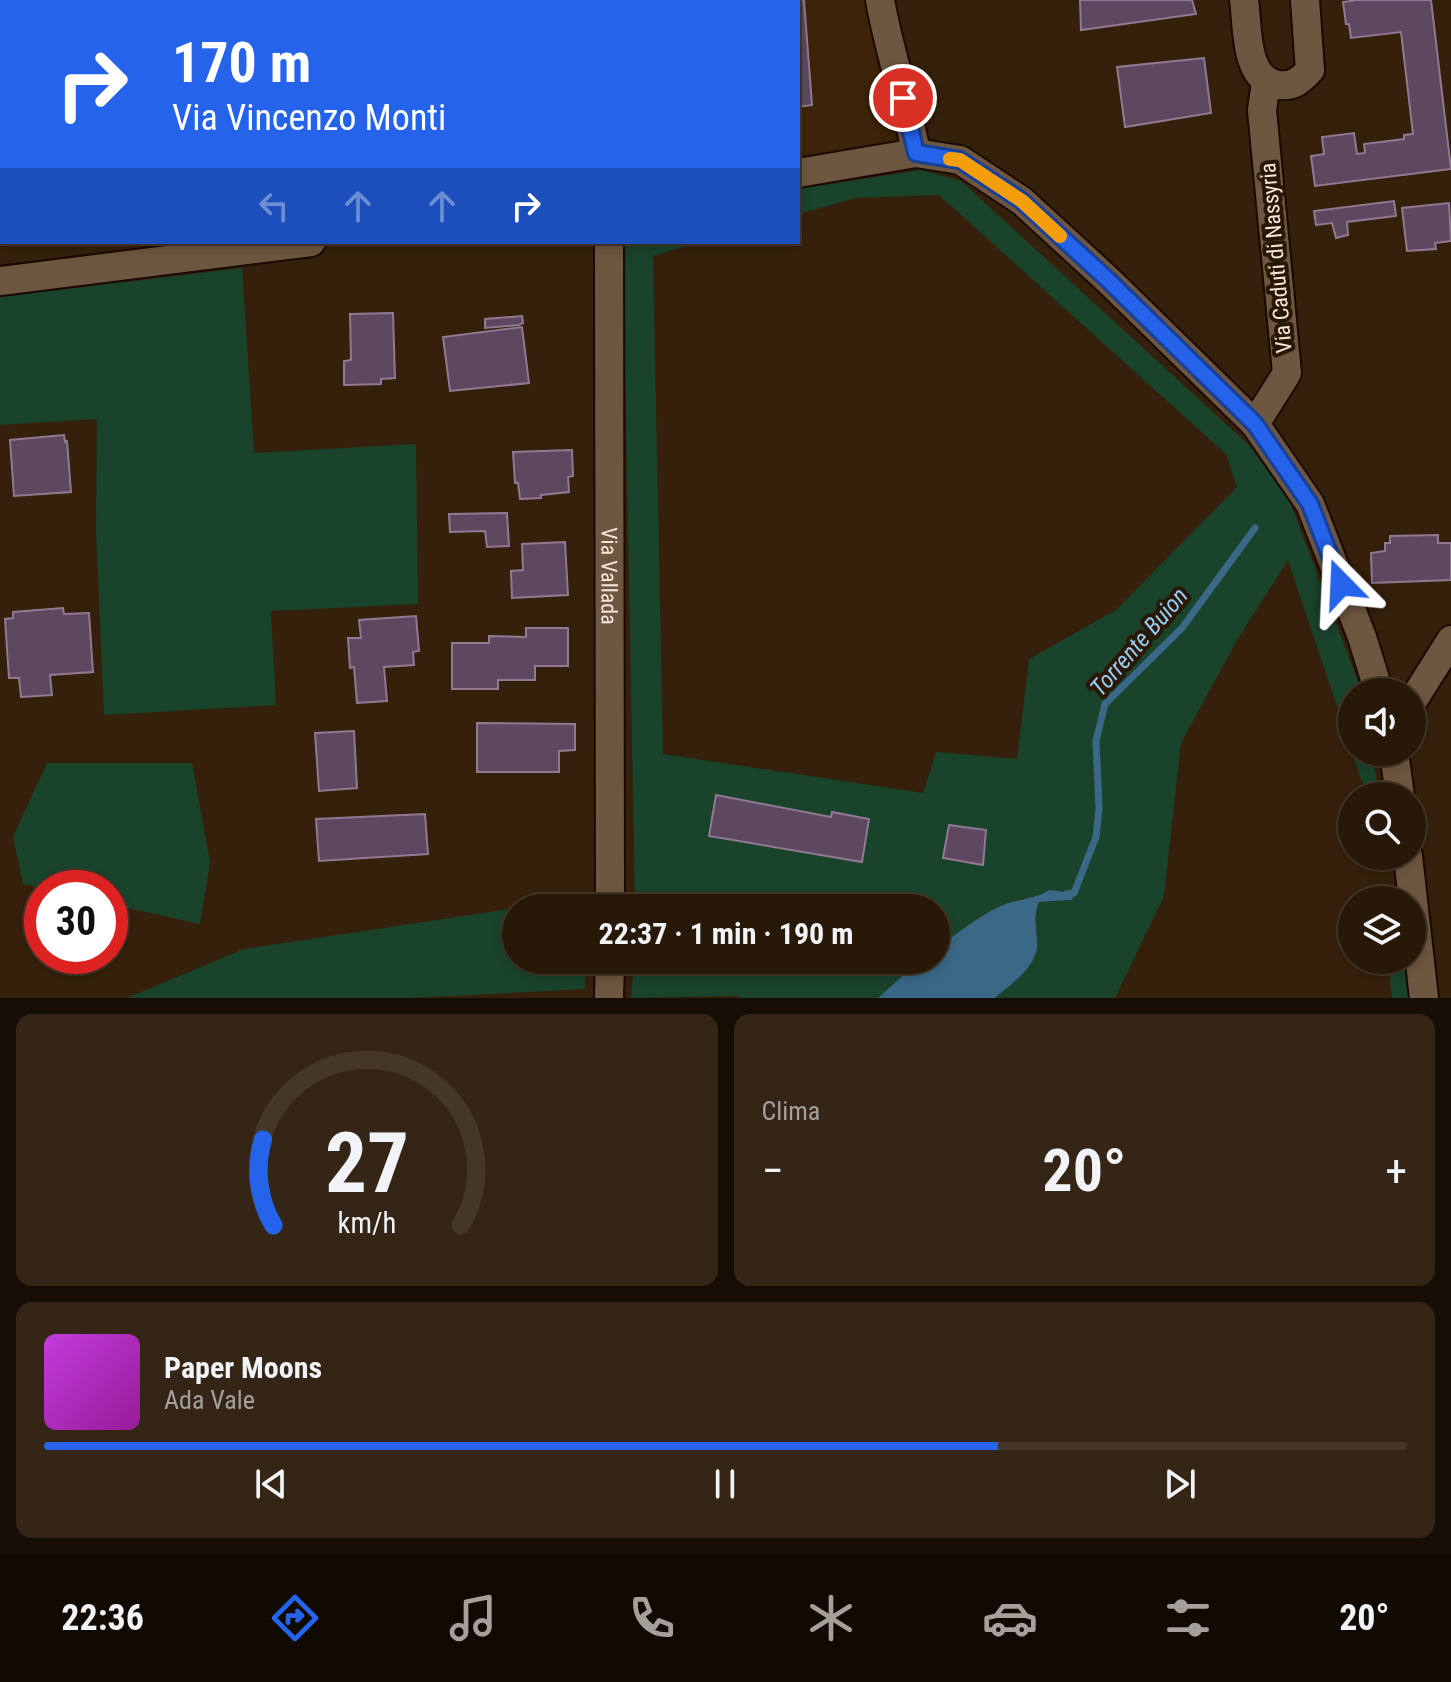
<!DOCTYPE html>
<html lang="it">
<meta charset="utf-8">
<style>
body{margin:0;font-family:"Roboto Condensed",sans-serif;background:#342516;color:#f1f3f6;height:100vh;display:flex;flex-direction:column;font-size:30px;white-space:nowrap}
*{box-sizing:border-box;margin:0}
p{font-size:26px;color:#a5a09c}
.icon{flex:none;width:44px;height:44px;fill:none;stroke:currentColor;stroke-width:2;stroke-linecap:round;stroke-linejoin:round}
.map{position:relative;height:998px;overflow:hidden}
.details{display:flex;flex-direction:column;gap:16px;padding:16px;background:#160d04;flex:1}
.details>*{flex:none}
.guide{position:absolute;left:0px;top:0px;width:800px;height:244px;box-shadow:0 4px 12px #0003,0 0 0 2px #443729;background:#2563eb;color:#fff;overflow:hidden}
.buttons{position:absolute;left:1338px;top:678px;display:grid;gap:16px}
.buttons a{display:grid;place-items:center;width:88px;height:88px;border-radius:50%;background:#281808;box-shadow:0 4px 12px #0003,0 0 0 2px #443729;font-size:40px}
.speed{position:absolute;left:24px;top:870px;display:flex;gap:16px;font-size:40px;font-weight:700;text-align:center}
.speed>*{display:grid;place-content:center;width:104px;height:104px;border-radius:50%;background:#281808;box-shadow:0 4px 12px #0003,0 0 0 2px #443729;line-height:1}
.speed .limit{border:12px solid #d22;background:#fff;color:#111}
.pin{position:absolute;display:grid;place-items:center;width:68px;height:68px;color:#fff;margin:-34px;border:4px solid #fff;border-radius:50%;box-shadow:0 2px 8px #0007}
.me{position:absolute;width:88px;margin:-44px;rotate:339deg;stroke-linejoin:round;filter:drop-shadow(0 0 6px #0008)}
.turn{display:flex;align-items:center;gap:28px;height:168px;padding:0 40px;font-size:36px}
.turn .icon{width:104px;height:104px;stroke-width:2.5}
.turn b{display:block;font-size:56px;line-height:68px}
.lanes{display:flex;align-items:center;height:76px;padding:0 40px;background:#0003;justify-content:center;gap:40px;direction:ltr}
.lanes .off{opacity:.35}
.big{font-size:60px;font-weight:700;line-height:1.1}
.details .card{flex:1;display:flex;flex-direction:column;justify-content:center;gap:12px;min-width:0;padding:0 28px;border-radius:16px;background:#342516}
.details .dial{align-items:center;gap:0}
.dial svg{height:208px;overflow:visible;fill:none;stroke:#443729;stroke-width:7;stroke-linecap:round;text-anchor:middle}
.dial text{fill:#f1f3f6;stroke:none}
.song{display:flex;align-items:center;gap:24px}
.cover{width:96px;height:96px;border-radius:12px;background:linear-gradient(135deg,hsl(290 70% 55%),hsl(300 70% 35%))}
.played{height:8px;border-radius:4px;background:linear-gradient(90deg,#2563eb 70%,#443729 70%)}
.keys{display:flex;justify-content:space-around;direction:ltr}
.heat{display:flex;justify-content:space-between;align-items:center;font-size:44px;direction:ltr}
.details .tiles{flex:1;display:grid;gap:16px;grid-template-columns:1fr 1fr}
.card:last-child{grid-column:span 2}
.trip{position:absolute;left:502px;top:894px;width:448px;height:80px;border-radius:40px;background:#281808;box-shadow:0 4px 12px #0003,0 0 0 2px #443729;font-weight:700;line-height:80px;text-align:center}
.tab-bar{display:flex;height:128px;justify-content:space-around;align-items:center;background:#100a03;color:#a5a09c}
.tab-bar .icon{width:56px;height:56px}
.tab-bar .on{color:#2563eb}
.tab-bar b{font-size:36px;color:#f1f3f6}
.map>svg:first-child{display:block}
.built{fill:#3d2408}
.green{fill:#1a432c}
.water{fill:#3b6886}
.lines{fill:none;stroke-linecap:round;stroke-linejoin:round}
.stream{stroke:#3b6886;stroke-width:7}
.building{fill:#5d485f;stroke:#907992;stroke-width:2}
.minor-casing{stroke:#1b0900;stroke-width:32}
.minor{stroke:#6e5740;stroke-width:28}
.route-casing{stroke:#184099;stroke-width:20}
.route{stroke:#2563eb;stroke-width:14}
.slow{stroke:#f59e0b;stroke-width:14}
.labels{text-anchor:middle;dominant-baseline:central;stroke-width:8;stroke-linejoin:round;paint-order:stroke}
.street-label{font-size:22px;fill:#f6e8dc;stroke:#2a1703}
.water-label{font-size:24px;font-style:italic;fill:#96cdf4;stroke:#2a1703}
</style>
<div class="map">
<svg width="1451" height="998" viewBox="0 0 1451 998">
<rect width="100%" height="100%" fill="#35200b"/>
<polygon class="built" points="645,0 867,0 874,42 903,144 798,162 798,2"/>
<g class="green">
<path d="M 921,170 L 961,181 L 1250,446 L 1290,502 L 1362,692 L 1352,692 L 1352,751 L 1288,560 L 1237,640 L 1181,743 L 1164,896 L 1115,998 L 995,998 C 1010,985 1034,969 1037,948 C 1038,931 1032,918 1039,902 L 1072,900 L 1049,890 L 1037,898 L 1023,898 L 983,915 L 936,949 L 936,908 L 635,908 L 623,251 L 628,242 L 700,242 L 653,256 L 663,754 L 923,793 L 936,752 L 1017,759 L 1029,659 L 1116,610 L 1237,487 L 1226,454 L 939,195 L 856,198 L 798,214 L 798,189 Z"/>
<polygon points="242,268 254,453 416,444 418,604 271,611 276,705 104,715 96,531 97,419 0,425 0,297"/>
<polygon points="1352,752 1372,752 1379,796 1367,796"/>
<polygon points="47,763 192,763 210,863 200,924 110,904 110,888 42,888 23,884 13,837"/>
<polygon points="516,908 516,960 585,960 585,989 412,998 127,998 244,949"/>
<polygon points="634,960 920,960 878,998 741,998 738,996 631,998"/>
<polygon points="1388,960 1406,960 1412,998 1392,998"/>
</g>
<path class="water" d="M 1049,890 L 1074,893 L 1072,900 L 1039,902 C 1032,918 1038,932 1037,948 C 1034,969 1010,985 995,998 L 878,998 L 920,960 L 936,960 L 936,949 C 957,934 978,916 1001,906 C 1018,898 1034,900 1049,890 Z"/>
<g class="lines">
<polyline class="stream" points="1067,894 1074,893 1096,837 1099,808 1096,741 1105,704 1182,628 1255,528"/>
</g>
<g class="building">
<polygon points="0,0 39,2 2,2 0,78"/>
<polygon points="728,0 804,0 812,105 798,107 798,2"/>
<polygon points="1080,0 1192,0 1196,14 1081,30"/>
<polygon points="1357,0 1431,0 1451,169 1315,186 1311,156 1324,154 1322,137 1354,133 1357,154 1365,153 1364,144 1404,139 1404,135 1413,134 1401,32 1351,38 1349,24 1346,24 1343,2"/>
<polygon points="1204,58 1211,113 1125,127 1117,67"/>
<polygon points="1394,201 1396,216 1347,222 1348,235 1336,238 1332,223 1316,225 1314,211"/>
<polygon points="1449,203 1451,241 1435,243 1436,249 1407,251 1402,208"/>
<polygon points="393,313 395,378 381,379 381,384 344,385 344,361 351,360 350,314"/>
<polygon points="522,316 523,323 519,325 485,328 485,319"/>
<polygon points="522,327 529,383 450,391 443,337"/>
<polygon points="64,435 65,442 67,441 71,492 14,496 10,440"/>
<polygon points="572,450 573,476 568,477 569,492 541,495 541,498 520,499 518,483 515,483 513,452"/>
<polygon points="507,513 509,546 487,547 485,531 450,532 449,514"/>
<polygon points="1438,535 1438,543 1451,543 1451,580 1372,583 1371,553 1385,551 1385,543 1390,543 1390,536"/>
<polygon points="565,542 568,595 512,598 511,571 523,570 522,544"/>
<polygon points="63,608 64,614 89,613 93,672 50,675 52,695 21,697 19,678 9,678 5,619 13,618 13,612"/>
<polygon points="416,616 419,651 413,652 414,665 384,667 387,701 357,703 354,667 350,668 348,638 361,638 359,620"/>
<polygon points="526,628 568,628 568,666 535,666 535,680 498,680 498,689 452,689 452,643 489,643 489,636 526,637"/>
<polygon points="477,723 575,724 575,750 559,751 559,772 477,772"/>
<polygon points="354,731 357,788 319,791 315,733"/>
<polygon points="716,795 831,817 832,812 869,819 862,862 709,836"/>
<polygon points="425,814 428,854 319,861 316,819"/>
<polygon points="949,825 986,830 983,865 943,858"/>
<polygon points="127,907 126,925 110,925 110,908"/>
</g>
<g class="lines">
<defs>
<g id="minor">
<path d="M 880,0 C 889,52 907,101 916,153"/>
<path d="M 1244,0 C 1248,27 1244,81 1279,85 C 1293,87 1301,80 1310,70 L 1305,0"/>
<polyline points="798,173 916,153 960,160 1022,201 1108,280 1255,424 1310,504 1362,637 1379,692"/>
<path id="s1" d="M 609,242 L 610,908"/>
<polyline points="0,281 311,242"/>
<polyline points="1255,424 1287,373 1262,110 1266,82"/>
<polyline points="1412,702 1451,640"/>
<polyline points="1394,752 1400,796"/>
<polyline points="1408,856 1424,998"/>
<polyline points="609,998 610,960"/>
</g>
</defs>
<use href="#minor" class="minor-casing"/>
<use href="#minor" class="minor"/>
</g>
<g class="lines">
<defs>
<polyline id="route" points="903,98 916,153 960,160 1022,201 1108,280 1255,424 1310,504 1341,584"/>
</defs>
<use href="#route" class="route-casing"/>
<use href="#route" class="route"/>
<polyline class="slow" points="950,159 960,160 1022,201 1060,236"/>
</g>
<g class="labels">
<g class="street-label">
<text transform="translate(1276 258) rotate(-95)">Via Caduti di Nassyria</text>
<text stroke="none"><textPath href="#s1" startOffset="334">Via Vallada</textPath></text>
</g>
<g class="water-label">
<text transform="translate(1139 642) rotate(-49)">Torrente Buion</text>
</g>
</g>
</svg>
<div class="buttons">
<a><svg class="icon" aria-label="sound" viewBox="0 0 24 24"><path d="M4 9h4l5-4v14l-5-4H4zM17 9q2 3 0 6"/></svg></a>
<a><svg class="icon" aria-label="search" viewBox="0 0 24 24"><circle cx="10" cy="10" r="6"/><path d="M15 15l6 6"/></svg></a>
<a><svg class="icon" aria-label="layers" viewBox="0 0 24 24"><path d="M12 4l9 5-9 5-9-5zM3 14l9 5 9-5"/></svg></a>
</div>
<div class="speed"><div class="limit">30</div></div>
<div class="pin" style="left:903px;top:98px;background:#d93025"><svg class="icon" aria-label="arrive" viewBox="0 0 24 24"><path d="M6 21V4h12l-3 4 3 4H6"/></svg></div>
<svg class="me" style="left:1341px;top:584px" viewBox="-20 -20 40 40"><path d="M0-17L14 15 0 8-14 15z" fill="#2563eb" stroke="#fff" stroke-width="4"/></svg>
<div class="trip">22:37 · 1 min · 190 m</div>
<div class="guide">
<div class="turn"><svg class="icon" aria-label="right" viewBox="0 0 24 24"><path d="M7 20v-9h11M14 6l5 5-5 5"/></svg><div><b>170 m</b>Via Vincenzo Monti</div></div>
<div class="lanes"><svg class="icon off" aria-label="left" viewBox="0 0 24 24"><path d="M17 20v-9H6M10 6l-5 5 5 5"/></svg><svg class="icon off" aria-label="ahead" viewBox="0 0 24 24"><path d="M12 20V5M6 11l6-6 6 6"/></svg><svg class="icon off" aria-label="ahead" viewBox="0 0 24 24"><path d="M12 20V5M6 11l6-6 6 6"/></svg><svg class="icon" aria-label="right" viewBox="0 0 24 24"><path d="M7 20v-9h11M14 6l5 5-5 5"/></svg></div>
</div>
</div>
<section class="details">
<div class="tiles">
<div class="card dial"><svg viewBox="0 0 100 80">
<path d="M14 69A42 42 0 1 1 86 69"/>
<path d="M14 69A42 42 0 0 1 10 36" stroke="#2563eb"/>
<text x="50" y="56" font-size="32" font-weight="700">27</text>
<text x="50" y="72" font-size="11">km/h</text>
</svg></div>
<div class="card"><p>Clima</p>
<div class="heat"><a>−</a><b class="big">20°</b><a>+</a></div>
</div>
<div class="card">
<div class="song"><i class="cover"></i><div><b>Paper Moons</b><p>Ada Vale</p></div></div>
<div class="played"></div>
<div class="keys"><svg class="icon" aria-label="previous" viewBox="0 0 24 24"><path d="M18 5L8 12l10 7zM5 5v14"/></svg><svg class="icon" aria-label="pause" viewBox="0 0 24 24"><path d="M8 5v14M16 5v14"/></svg><svg class="icon" aria-label="next" viewBox="0 0 24 24"><path d="M6 5l10 7-10 7zM19 5v14"/></svg></div>
</div>
</div>
</section>
<nav class="tab-bar">
<b>22:36</b>
<svg class="icon on" aria-label="directions" viewBox="0 0 24 24"><path d="M12 3l9 9-9 9-9-9zM9 14v-3h6M13 9l2 2-2 2"/></svg>
<svg class="icon" aria-label="music" viewBox="0 0 24 24"><path d="M9 18V5l10-2v13"/><circle cx="6" cy="18" r="3"/><circle cx="16" cy="16" r="3"/></svg>
<svg class="icon" aria-label="phone" viewBox="0 0 24 24"><path d="M5 4h4l2 5-3 2q2 4 5 5l2-3 5 2v4C11 20 4 13 5 4z"/></svg>
<svg class="icon" aria-label="climate" viewBox="0 0 24 24"><path d="M12 3v18M4 7l16 10M4 17L20 7"/></svg>
<svg class="icon" aria-label="car" viewBox="0 0 24 24"><path d="M5 17H2v-5l4-1 3-4h7l3 4 3 1v5h-3M9 17h6M6 11h13"/><circle cx="7" cy="17" r="2"/><circle cx="17" cy="17" r="2"/></svg>
<svg class="icon" aria-label="filters" viewBox="0 0 24 24"><path d="M4 7h16M4 17h16"/><circle cx="9" cy="7" r="2"/><circle cx="15" cy="17" r="2"/></svg>
<b>20°</b>
</nav>
